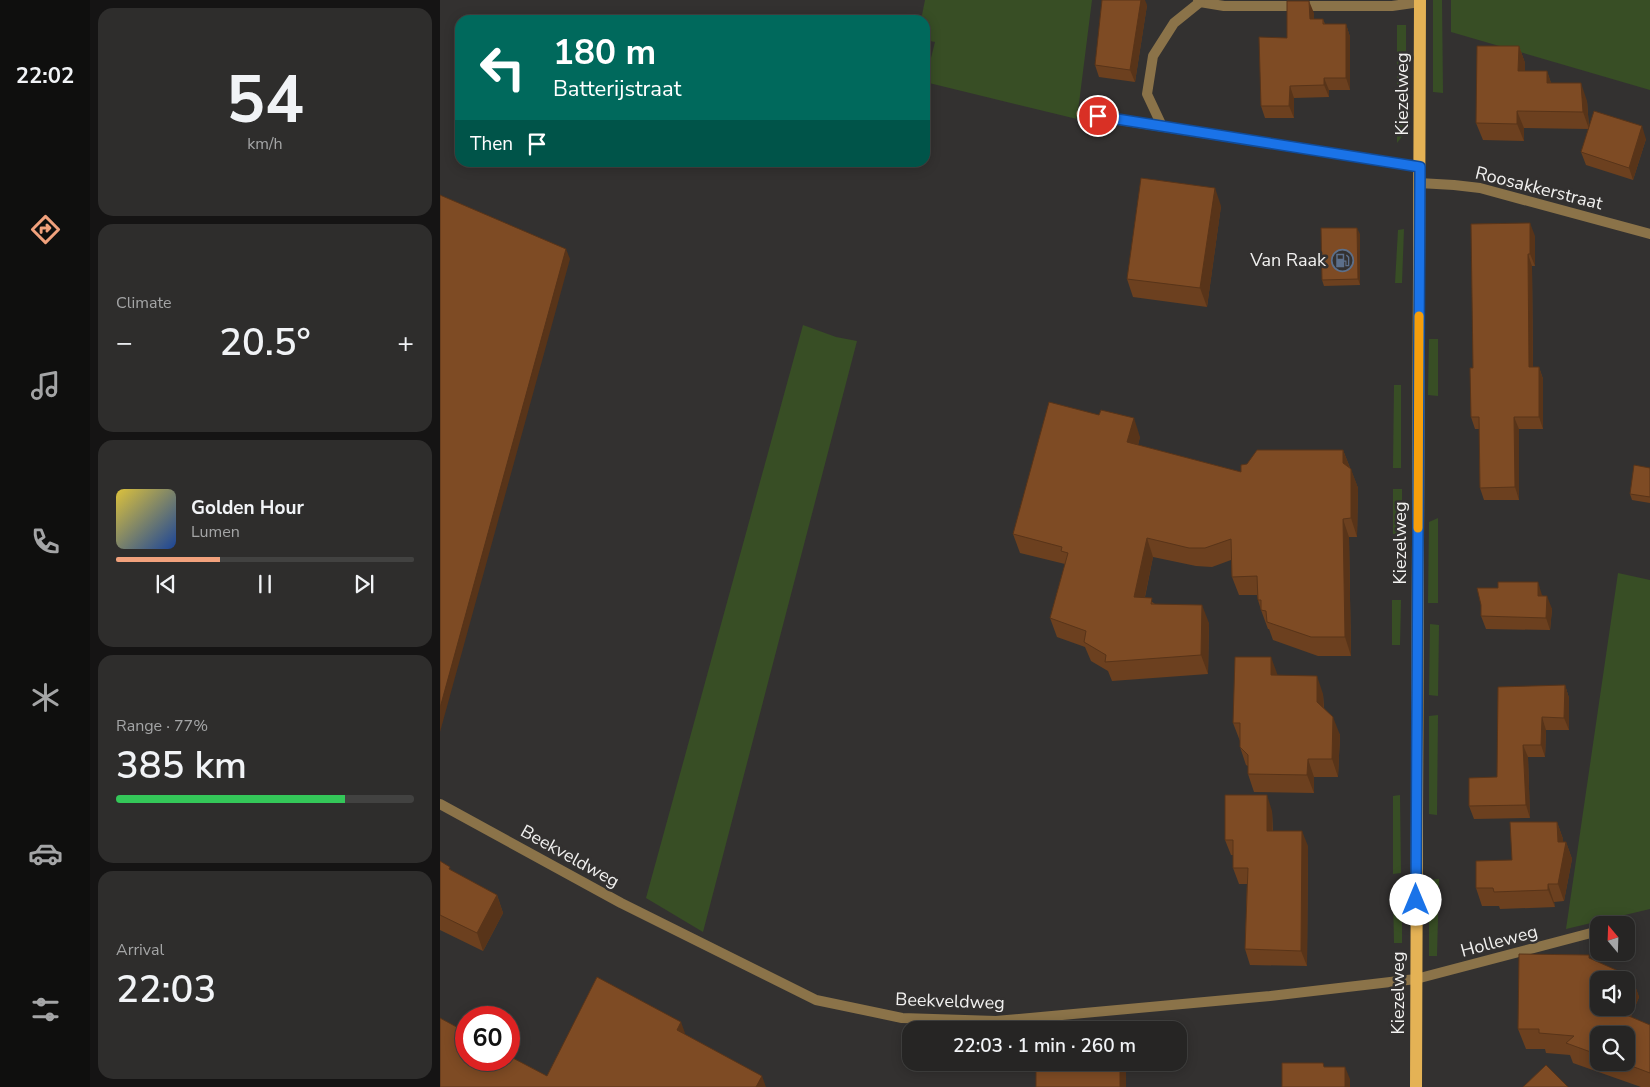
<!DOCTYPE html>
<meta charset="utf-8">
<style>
body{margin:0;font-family:"Nunito Sans",sans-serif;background:#2e2d2c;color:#f1f3f6;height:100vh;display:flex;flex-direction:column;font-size:19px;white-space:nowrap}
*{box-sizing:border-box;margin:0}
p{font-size:16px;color:#a4a5a6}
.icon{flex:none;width:28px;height:28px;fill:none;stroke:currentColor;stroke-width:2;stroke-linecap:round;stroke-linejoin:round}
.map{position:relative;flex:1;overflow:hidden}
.details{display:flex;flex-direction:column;gap:8px;padding:8px;background:#151414;width:350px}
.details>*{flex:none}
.banner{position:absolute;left:15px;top:15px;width:475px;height:152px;border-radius:15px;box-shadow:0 2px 12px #0003,0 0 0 1px #424241;background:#00695c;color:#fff;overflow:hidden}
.needle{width:32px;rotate:341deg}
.buttons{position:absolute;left:1150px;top:916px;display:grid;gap:10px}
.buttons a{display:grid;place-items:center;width:45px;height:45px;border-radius:10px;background:#262524;box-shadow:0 2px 12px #0003,0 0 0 1px #424241;font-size:25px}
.speed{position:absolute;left:15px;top:1006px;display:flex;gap:10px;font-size:25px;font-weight:700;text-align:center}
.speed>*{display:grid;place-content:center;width:65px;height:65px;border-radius:50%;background:#262524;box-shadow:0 2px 12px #0003,0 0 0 1px #424241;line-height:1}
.speed .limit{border:8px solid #d22;background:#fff;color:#111}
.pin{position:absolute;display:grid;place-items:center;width:42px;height:42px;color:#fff;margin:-21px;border:2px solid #fff;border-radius:50%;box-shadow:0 1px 5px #0007}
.me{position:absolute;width:55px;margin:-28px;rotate:0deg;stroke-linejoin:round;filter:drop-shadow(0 0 4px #0008)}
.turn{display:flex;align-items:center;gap:18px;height:105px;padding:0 15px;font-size:22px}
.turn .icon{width:65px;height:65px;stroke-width:2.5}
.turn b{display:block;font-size:35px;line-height:42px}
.then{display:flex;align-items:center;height:48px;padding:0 15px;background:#0003;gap:10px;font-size:19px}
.big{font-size:38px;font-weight:600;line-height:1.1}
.details .tile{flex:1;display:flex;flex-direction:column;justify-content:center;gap:8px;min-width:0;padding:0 18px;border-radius:15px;background:#2e2d2c}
.details .dial{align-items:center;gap:0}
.dial b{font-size:65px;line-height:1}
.song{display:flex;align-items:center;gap:15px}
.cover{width:60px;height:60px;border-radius:8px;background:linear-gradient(135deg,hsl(50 70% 55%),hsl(220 70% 35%))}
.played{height:5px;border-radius:2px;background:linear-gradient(90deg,#f1a17c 35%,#424241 35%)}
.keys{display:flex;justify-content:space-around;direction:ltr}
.heat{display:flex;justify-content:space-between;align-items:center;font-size:28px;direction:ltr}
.charge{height:8px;border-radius:4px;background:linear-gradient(90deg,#34c759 77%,#424241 0)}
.trip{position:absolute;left:462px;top:1021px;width:285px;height:50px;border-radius:15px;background:#262524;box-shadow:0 2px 12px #0003,0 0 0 1px #424241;font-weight:600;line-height:50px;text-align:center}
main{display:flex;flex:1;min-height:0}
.tabs{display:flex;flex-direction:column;width:90px;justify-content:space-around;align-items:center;background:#0f0f0e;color:#a4a5a6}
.tabs .icon{width:35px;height:35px}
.tabs .selected{color:#f1a17c}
.tabs b{font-size:22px;color:#f1f3f6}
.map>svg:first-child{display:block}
.green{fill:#384e25}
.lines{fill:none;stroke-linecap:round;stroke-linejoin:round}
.service{stroke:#8b7349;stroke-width:10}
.minor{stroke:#8b7349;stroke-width:10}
.primary{stroke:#e4b255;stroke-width:12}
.wall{fill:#6c401f;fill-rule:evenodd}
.shaded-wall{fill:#583419}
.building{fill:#7e4b24;stroke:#583419}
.route-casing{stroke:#114b97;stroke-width:12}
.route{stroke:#1a73e8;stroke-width:9}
.slow{stroke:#f59e0b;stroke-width:9}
.labels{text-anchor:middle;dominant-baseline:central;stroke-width:5;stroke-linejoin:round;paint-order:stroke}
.street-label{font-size:18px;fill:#f1f0ef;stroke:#333130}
.poi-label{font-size:18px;fill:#f1f0ef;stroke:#333130;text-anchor:end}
</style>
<main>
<nav class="tabs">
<b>22:02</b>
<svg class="icon selected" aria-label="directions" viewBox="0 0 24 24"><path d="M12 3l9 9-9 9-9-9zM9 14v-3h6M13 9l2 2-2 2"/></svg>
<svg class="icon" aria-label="music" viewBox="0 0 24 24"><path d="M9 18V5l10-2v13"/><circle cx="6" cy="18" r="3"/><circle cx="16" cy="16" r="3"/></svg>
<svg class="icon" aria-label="phone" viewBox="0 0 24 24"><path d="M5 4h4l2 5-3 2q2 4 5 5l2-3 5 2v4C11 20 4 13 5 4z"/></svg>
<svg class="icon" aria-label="climate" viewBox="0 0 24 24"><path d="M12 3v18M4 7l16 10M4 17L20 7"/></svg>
<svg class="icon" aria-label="car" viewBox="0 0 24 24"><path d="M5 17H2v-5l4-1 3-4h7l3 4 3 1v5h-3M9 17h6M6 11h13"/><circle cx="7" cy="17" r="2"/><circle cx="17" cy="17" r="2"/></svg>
<svg class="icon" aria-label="filters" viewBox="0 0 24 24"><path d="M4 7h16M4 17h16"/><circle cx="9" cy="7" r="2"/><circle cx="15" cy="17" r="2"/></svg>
</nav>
<section class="details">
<div class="tile dial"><b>54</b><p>km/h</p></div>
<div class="tile"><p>Climate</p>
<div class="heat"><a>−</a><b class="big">20.5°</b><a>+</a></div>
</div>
<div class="tile">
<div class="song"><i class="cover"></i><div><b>Golden Hour</b><p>Lumen</p></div></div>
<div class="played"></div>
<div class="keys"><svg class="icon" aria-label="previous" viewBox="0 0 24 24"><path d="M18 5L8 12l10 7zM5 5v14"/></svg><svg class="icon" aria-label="pause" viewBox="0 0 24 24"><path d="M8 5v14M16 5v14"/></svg><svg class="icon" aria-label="next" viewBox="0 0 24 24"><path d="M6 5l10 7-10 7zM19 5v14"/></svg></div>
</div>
<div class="tile"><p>Range · 77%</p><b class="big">385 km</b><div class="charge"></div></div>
<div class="tile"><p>Arrival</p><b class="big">22:03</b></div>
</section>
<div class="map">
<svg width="1210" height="1087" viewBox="0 0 1210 1087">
<rect width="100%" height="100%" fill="#333130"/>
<g class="green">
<polygon points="485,0 652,0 637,119 485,82 495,42 485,40 485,20 481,20"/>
<polygon points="993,0 1002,0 1003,93 993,92"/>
<polygon points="1011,0 1210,0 1210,90 1011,32"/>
<polygon points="957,25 966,25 966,131 957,143"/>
<polygon points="964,229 962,283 955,283 958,230"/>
<polygon points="363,325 396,337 417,341 263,932 206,898"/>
<polygon points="989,339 998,339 998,396 988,395"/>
<polygon points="954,385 961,385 961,468 953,468"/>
<rect x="953" y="489" width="9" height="45"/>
<polygon points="998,518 998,603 988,603 989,522"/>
<polygon points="1178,573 1210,580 1210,909 1126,929"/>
<polygon points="952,600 961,600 960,645 952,645"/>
<polygon points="990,624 999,625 998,696 989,695"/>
<polygon points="998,715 997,815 989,814 989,716"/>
<polygon points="960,795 961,873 953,874 953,796"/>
<polygon points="999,879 997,956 989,956 989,880"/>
<polygon points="953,895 962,895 962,943 954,943"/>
</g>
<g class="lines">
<g class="service">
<polyline points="758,0 760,2 784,6 952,6 980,2"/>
<polyline points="722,126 707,94 713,56 734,23 760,2"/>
</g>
<g class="minor">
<polyline points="641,114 980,167"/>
<polyline points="979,183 1014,185 1040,188 1210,234"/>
<polyline points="0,804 181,903 376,1000 462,1018 556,1021 830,996 976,979 1151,933"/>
</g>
<polyline class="primary" points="976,1087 980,0"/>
</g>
<g class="wall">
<polygon points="707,5 695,82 659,77 655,65"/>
<polygon points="874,13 874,19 883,19 885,24 906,24 910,37 910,90 889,90 889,97 854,98 854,118 825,118 821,106 847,38"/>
<polygon points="1079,46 1085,63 1085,71 1107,71 1111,83 1147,101 1149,127 1206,139 1193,180 1146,165 1141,152 1149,129 1084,128 1084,141 1043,140 1036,123"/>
<polygon points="781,206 767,307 693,297 687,279"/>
<polygon points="920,234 920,285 884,286 882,280"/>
<polygon points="1095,236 1095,266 1092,266 1093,367 1099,367 1103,379 1103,429 1079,429 1079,500 1044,500 1040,488 1039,429 1035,429 1031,417 1033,368"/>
<polygon points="659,415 700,437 698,445 801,472 807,464 903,450 918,488 917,537 909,537 911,656 878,656 833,640 829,629 828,629 821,610 818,600 817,595 799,595 792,577 791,560 772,567 756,566 713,557 705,597 715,604 769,623 768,674 672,681 668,671 651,661 645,647 617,637 610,618 625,564 580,553 573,534"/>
<polygon points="1210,468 1210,503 1192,500 1190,494"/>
<polygon points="1102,595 1112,609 1110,630 1046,629 1041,616"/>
<polygon points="838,675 883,694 884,708 900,735 898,777 874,777 874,793 814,792 808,774 808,766 806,765 800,747 800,741 793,723"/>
<polygon points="1125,685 1129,698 1129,730 1106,730 1105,757 1088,757 1090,818 1034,819 1029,806 1057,777"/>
<polygon points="832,811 833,831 868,846 867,966 810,965 805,949 807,884 799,884 793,868 793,855 791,855 785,840"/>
<polygon points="1117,822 1123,839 1123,842 1126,842 1132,859 1124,901 1114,902 1115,907 1060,909 1059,906 1042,906 1036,888 1072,860"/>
<polygon points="0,861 12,871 57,895 63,913 43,951 0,930"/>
<path d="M 1150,959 L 1192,977 L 1199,997 L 1191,1017 L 1210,1025 L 1210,1087 L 1201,1087 L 1133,1063 L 1130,1055 L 1106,1053 L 1105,1049 L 1086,1049 L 1078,1029 ZM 1159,1035 L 1186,1062 L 1159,1062 Z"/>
</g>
<g class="shaded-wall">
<polygon points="701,0 705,0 707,5 695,82 690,70"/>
<polygon points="869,1 874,13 874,31 870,19"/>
<polygon points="906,24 910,37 910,90 906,78"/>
<polygon points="1079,46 1085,63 1085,89 1078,71"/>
<polygon points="1107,71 1113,89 1107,83"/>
<polygon points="884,78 889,90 889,97 884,85"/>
<polygon points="1141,83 1147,101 1149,129 1143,112"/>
<polygon points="850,86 854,98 854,118 849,106"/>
<polygon points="1077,111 1084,128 1084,141 1077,124"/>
<polygon points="1202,126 1206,139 1193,180 1189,168"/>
<polygon points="775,188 781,206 767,307 760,288"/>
<polygon points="1090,223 1095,236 1095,266 1090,254"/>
<polygon points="917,228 920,234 920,285 918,279"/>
<polygon points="126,249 130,259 0,732 0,708"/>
<polygon points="1088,254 1092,266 1093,379 1089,367"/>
<polygon points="1099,367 1103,379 1103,429 1099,417"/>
<polygon points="1074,417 1079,429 1079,500 1075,487"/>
<polygon points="694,418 700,437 694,461 687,442"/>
<polygon points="903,450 910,468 903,463"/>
<polygon points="911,469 918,488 917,537 911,518"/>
<polygon points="903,519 909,537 911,656 905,637"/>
<polygon points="707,538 713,557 701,615 694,597"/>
<polygon points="1098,582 1102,595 1103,608 1098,596"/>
<polygon points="1107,596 1112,609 1110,630 1106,618"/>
<polygon points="762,605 769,623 768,674 761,655"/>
<polygon points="831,657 838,676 831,675"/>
<polygon points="877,676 883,694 884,720 877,702"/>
<polygon points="1125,685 1129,698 1129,730 1124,718"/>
<polygon points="893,717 900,735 898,777 892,759"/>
<polygon points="1102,717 1106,730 1105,757 1101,745"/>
<polygon points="1083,745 1088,757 1090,818 1086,805"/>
<polygon points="868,759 874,777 874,793 867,775"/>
<polygon points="827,795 832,811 833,846 827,831"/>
<polygon points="1117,822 1123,839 1124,851 1126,842 1132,859 1124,901 1118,884 1118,842"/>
<polygon points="862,831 868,846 867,966 861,951"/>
<polygon points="1108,884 1114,902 1115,907 1108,890"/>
<polygon points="57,895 63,913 43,951 37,933"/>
<polygon points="1192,977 1199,997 1185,1031 1177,1011 1179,1008 1186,1008 1186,990"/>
<polygon points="241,1022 245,1033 241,1041 237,1030"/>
<polygon points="680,1062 683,1062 686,1072 686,1087 680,1087"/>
<polygon points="905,1067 910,1079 910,1087 905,1087"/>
<polygon points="322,1076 326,1087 316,1087"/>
</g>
<g class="building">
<polygon points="662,0 701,0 690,70 655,65"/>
<polygon points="847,1 869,1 870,19 883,19 883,24 906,24 906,78 884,78 884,85 850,86 849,106 821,106 819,37 847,38"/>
<polygon points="1037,46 1079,46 1078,71 1107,71 1107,83 1141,83 1143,112 1077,111 1077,124 1036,123"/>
<polygon points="1154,111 1202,126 1189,168 1141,152"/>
<polygon points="701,178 775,188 760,288 687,279"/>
<polygon points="0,195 126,249 0,708"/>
<polygon points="1090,223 1090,254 1088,254 1089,367 1099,367 1099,417 1074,417 1075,487 1040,488 1039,417 1031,417 1030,368 1033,368 1031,224"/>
<polygon points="881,228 917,228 918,279 882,280"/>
<polygon points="609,402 659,415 661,410 694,418 687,442 801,472 801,465 807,464 817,450 903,450 903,463 911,469 911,518 903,519 905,637 871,637 827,622 826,611 821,610 821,600 818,600 817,576 792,577 791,539 765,548 749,548 707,538 694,597 712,598 711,604 762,605 761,655 665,662 666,655 644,642 646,631 610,618 628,553 621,551 622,547 573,534"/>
<polygon points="1194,465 1210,468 1210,497 1190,494"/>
<polygon points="1058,582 1098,582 1098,596 1107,596 1106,618 1041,616 1041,605 1037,588 1058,588"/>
<polygon points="795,657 831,657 831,675 877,676 877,702 893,717 892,759 868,759 867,775 808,774 808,755 800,747 800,723 793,723"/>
<polygon points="1125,685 1124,718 1102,717 1101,745 1083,745 1086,805 1029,806 1029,778 1057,777 1058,687"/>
<polygon points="785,795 827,795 827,831 862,831 861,951 805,949 808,868 793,868 793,840 785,840"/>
<polygon points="1070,822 1117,822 1118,842 1126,842 1118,884 1108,884 1108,890 1054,892 1053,888 1036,888 1036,861 1072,860"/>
<polygon points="0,861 10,867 9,869 57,895 37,933 0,915"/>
<polygon points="1079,954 1149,955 1149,958 1192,977 1186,990 1186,980 1159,980 1159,1008 1179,1008 1177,1011 1210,1025 1210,1073 1181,1062 1186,1062 1186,1035 1159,1035 1159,1055 1126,1043 1134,1036 1099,1033 1099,1029 1078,1029"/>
<polygon points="157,977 241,1022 237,1030 322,1076 316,1087 0,1087 0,1018 26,1032 26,1060 69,1060 69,1056 107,1076"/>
<rect x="596" y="1062" width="84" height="25"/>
<polygon points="842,1063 883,1063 884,1067 905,1067 905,1087 842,1087"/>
<polygon points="1106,1065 1128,1087 1083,1087"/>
</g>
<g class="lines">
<defs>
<polyline id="route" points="658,116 980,167 976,900"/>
</defs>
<use href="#route" class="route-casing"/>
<use href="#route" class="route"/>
<polyline class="slow" points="978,528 979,316"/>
</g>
<defs>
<symbol id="fuel-ring" viewBox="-11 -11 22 22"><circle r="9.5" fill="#333130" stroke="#5c6f8a" stroke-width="1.5"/><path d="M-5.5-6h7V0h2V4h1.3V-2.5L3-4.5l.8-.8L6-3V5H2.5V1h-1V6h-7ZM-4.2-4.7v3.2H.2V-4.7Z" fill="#5c6f8a"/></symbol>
</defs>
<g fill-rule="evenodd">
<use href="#fuel-ring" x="890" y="248" width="25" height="25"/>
</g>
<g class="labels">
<g class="street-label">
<text transform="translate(962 94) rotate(-90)">Kiezelweg</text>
<text transform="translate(1099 188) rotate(14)">Roosakkerstraat</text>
<text transform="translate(960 543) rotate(-90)">Kiezelweg</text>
<text transform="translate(130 856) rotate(29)">Beekveldweg</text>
<text transform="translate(1059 941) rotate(-15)">Holleweg</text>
<text transform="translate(958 993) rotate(-90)">Kiezelweg</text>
<text transform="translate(510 1001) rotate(2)">Beekveldweg</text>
</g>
<g class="poi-label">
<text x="886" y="260">Van Raak</text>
</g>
</g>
</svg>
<div class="buttons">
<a><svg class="needle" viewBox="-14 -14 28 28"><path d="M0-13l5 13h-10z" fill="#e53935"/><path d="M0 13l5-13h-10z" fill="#a4a5a6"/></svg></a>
<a><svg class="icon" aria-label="sound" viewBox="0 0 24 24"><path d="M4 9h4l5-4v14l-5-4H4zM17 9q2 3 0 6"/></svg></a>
<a><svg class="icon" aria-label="search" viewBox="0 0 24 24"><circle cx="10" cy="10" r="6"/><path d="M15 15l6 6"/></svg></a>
</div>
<div class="speed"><div class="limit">60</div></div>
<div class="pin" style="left:658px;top:116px;background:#d93025"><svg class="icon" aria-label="arrive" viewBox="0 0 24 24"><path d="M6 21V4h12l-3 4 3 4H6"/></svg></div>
<svg class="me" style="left:976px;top:900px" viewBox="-20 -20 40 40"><circle r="19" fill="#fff"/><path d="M0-13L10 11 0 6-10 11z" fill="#1a73e8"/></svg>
<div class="trip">22:03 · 1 min · 260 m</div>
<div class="banner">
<div class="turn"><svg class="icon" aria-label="left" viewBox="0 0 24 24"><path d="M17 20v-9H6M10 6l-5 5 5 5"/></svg><div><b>180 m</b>Batterijstraat</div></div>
<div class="then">Then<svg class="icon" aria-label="arrive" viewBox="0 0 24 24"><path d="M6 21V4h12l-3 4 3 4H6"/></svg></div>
</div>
</div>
</main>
